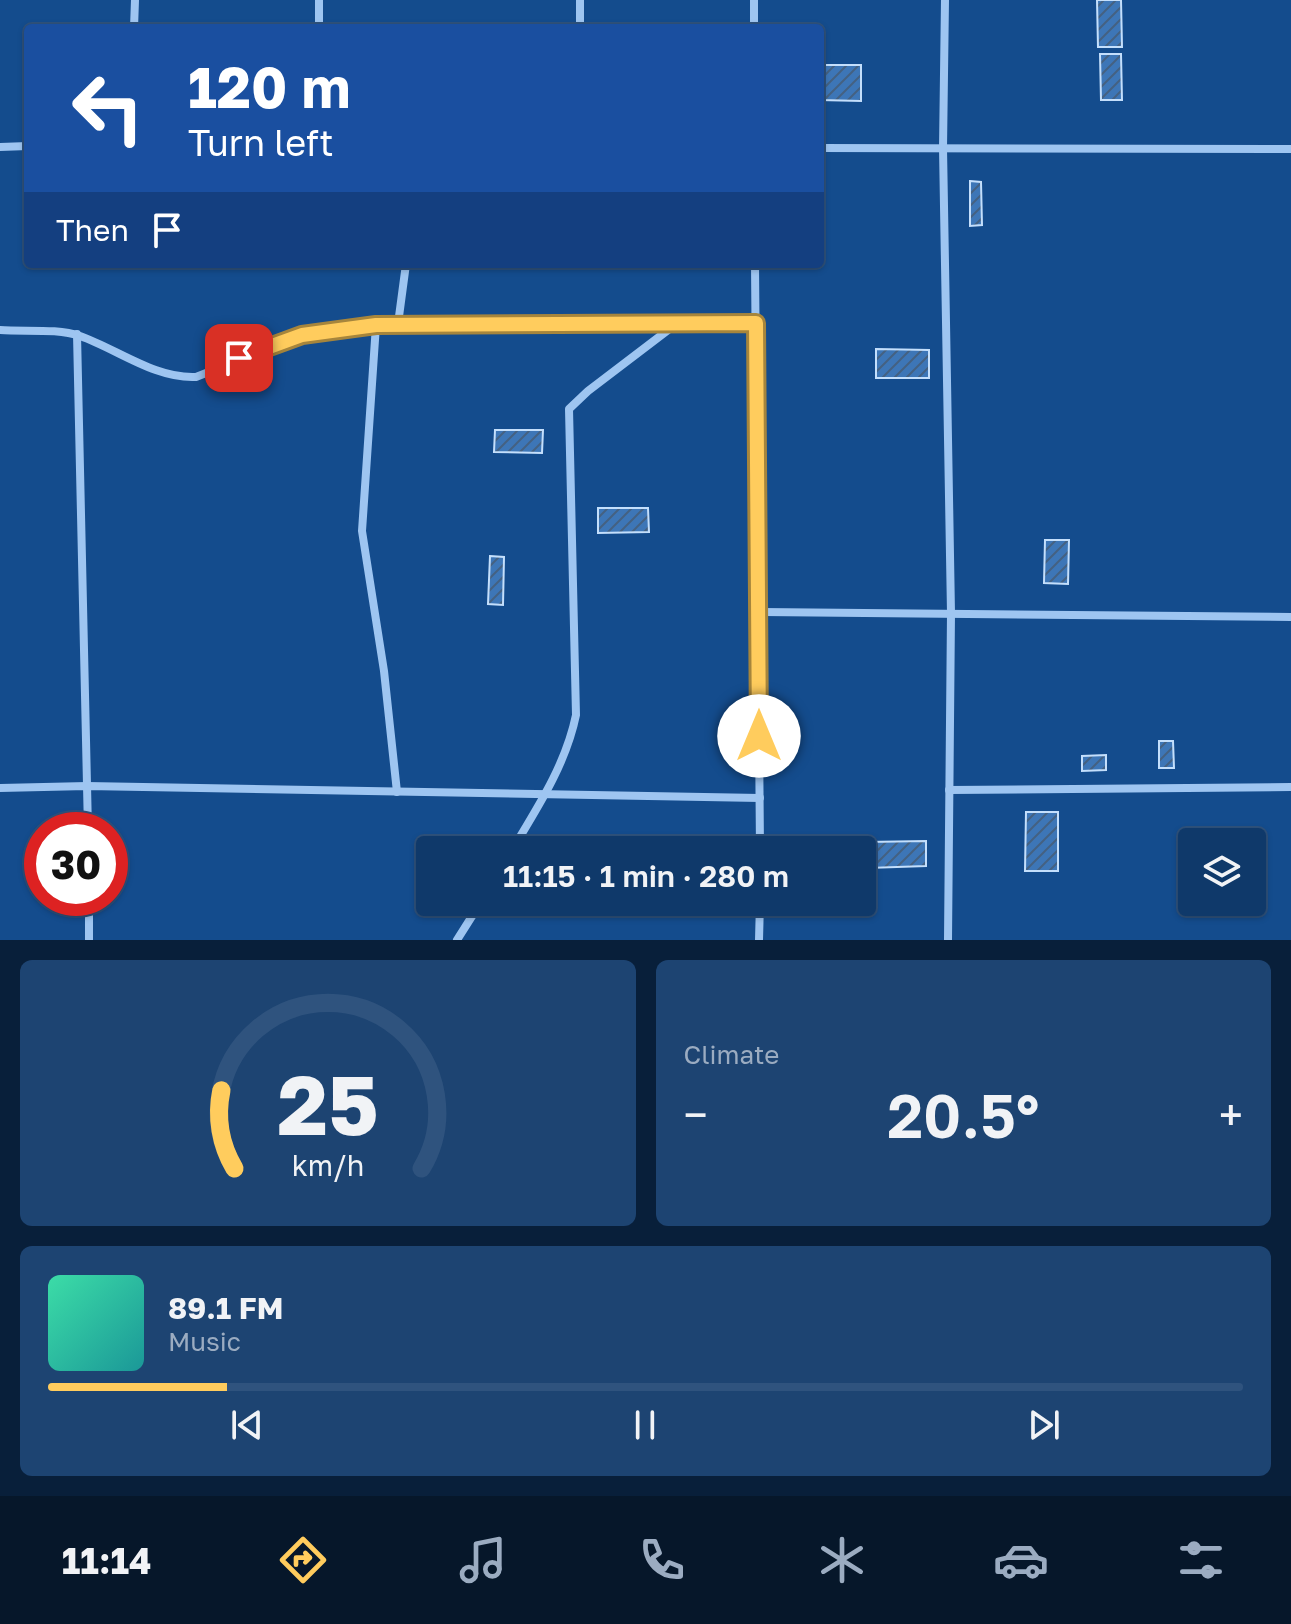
<!DOCTYPE html>
<meta charset="utf-8">
<style>
body{margin:0;font-family:"Golos Text",sans-serif;background:#1d4472;color:#f1f3f6;height:100vh;display:flex;flex-direction:column;font-size:30px;white-space:nowrap}
*{box-sizing:border-box;margin:0}
p{font-size:26px;color:#9bacc1}
.icon{flex:none;width:44px;height:44px;fill:none;stroke:currentColor;stroke-width:2;stroke-linecap:round;stroke-linejoin:round}
.map{position:relative;height:940px;overflow:hidden}
.details{display:flex;flex-direction:column;gap:20px;padding:20px;background:#081f3a;flex:1}
.details>*{flex:none}
.banner{position:absolute;left:24px;top:24px;width:800px;height:244px;border-radius:8px;box-shadow:0 2px 6px #0004,0 0 0 2px #2f537e;background:#1a4fa0;color:#fff;overflow:hidden}
.buttons{position:absolute;left:1178px;top:828px;display:grid;gap:16px}
.buttons a{display:grid;place-items:center;width:88px;height:88px;border-radius:8px;background:#0f396a;box-shadow:0 2px 6px #0004,0 0 0 2px #2f537e;font-size:40px}
.speed{position:absolute;left:24px;top:812px;display:flex;gap:16px;font-size:40px;font-weight:700;text-align:center}
.speed>*{display:grid;place-content:center;width:104px;height:104px;border-radius:50%;background:#0f396a;box-shadow:0 2px 6px #0004,0 0 0 2px #2f537e;line-height:1}
.speed .limit{border:12px solid #d22;background:#fff;color:#111}
.pin{position:absolute;display:grid;place-items:center;width:68px;height:68px;color:#fff;margin:-34px;border-radius:16px;box-shadow:0 4px 12px #0006}
.me{position:absolute;width:88px;margin:-44px;rotate:0deg;stroke-linejoin:round;filter:drop-shadow(0 0 6px #0008)}
.turn{display:flex;align-items:center;gap:28px;height:168px;padding:0 32px;font-size:36px}
.turn .icon{width:104px;height:104px;stroke-width:2.5}
.turn b{display:block;font-size:56px;line-height:68px}
.then{display:flex;align-items:center;height:76px;padding:0 32px;background:#0003;gap:16px;font-size:30px}
.big{font-size:60px;font-weight:600;line-height:1.1}
.details .tile{flex:1;display:flex;flex-direction:column;justify-content:center;gap:12px;min-width:0;padding:0 28px;border-radius:12px;background:#1d4472}
.details .dial{align-items:center;gap:0}
.dial svg{height:208px;overflow:visible;fill:none;stroke:#2f537e;stroke-width:7;stroke-linecap:round;text-anchor:middle}
.dial text{fill:#f1f3f6;stroke:none}
.song{display:flex;align-items:center;gap:24px}
.cover{width:96px;height:96px;border-radius:12px;background:linear-gradient(135deg,hsl(160 70% 55%),hsl(180 70% 35%))}
.played{height:8px;border-radius:4px;background:linear-gradient(90deg,#ffcc5d 15%,#2f537e 15%)}
.keys{display:flex;justify-content:space-around;direction:ltr}
.heat{display:flex;justify-content:space-between;align-items:center;font-size:44px;direction:ltr}
.details .tiles{flex:1;display:grid;gap:20px;grid-template-columns:1fr 1fr}
.tile:last-child{grid-column:span 2}
.trip{position:absolute;left:416px;top:836px;width:460px;height:80px;border-radius:8px;background:#0f396a;box-shadow:0 2px 6px #0004,0 0 0 2px #2f537e;font-weight:600;line-height:80px;text-align:center}
.dock{display:flex;height:128px;justify-content:space-around;align-items:center;background:#06172a;color:#9bacc1}
.dock .icon{width:56px;height:56px}
.dock .selected{color:#ffcc5d}
.dock b{font-size:36px;color:#f1f3f6}
.map>svg:first-child{display:block}
.building{fill:url(#building-hatch);stroke:#c4dffc;stroke-width:2}
.lines{fill:none;stroke-linecap:round;stroke-linejoin:round}
.street{stroke:#9ec5f1;stroke-width:8}
.route-casing{stroke:#a6853c;stroke-width:20}
.route{stroke:#ffcc5d;stroke-width:14}
</style>
<div class="map">
<svg width="1291" height="940" viewBox="0 0 1291 940">
<defs>
<pattern id="building-hatch" width="6" height="6" patternUnits="userSpaceOnUse" patternTransform="scale(2)"><rect width="6" height="6" fill="#3d76b7"/><path d="M-1 1l2-2M0 6l6-6M5 7l2-2" fill="none" stroke="#446182"/></pattern>
</defs>
<rect width="100%" height="100%" fill="#144c8d"/>
<g class="building">
<polygon points="1097,0 1121,0 1122,47 1098,47"/>
<polygon points="1100,54 1121,54 1122,100 1101,100"/>
<polygon points="820,65 861,65 861,101 820,100"/>
<polygon points="970,181 981,182 982,225 970,226"/>
<polygon points="876,349 929,350 929,378 876,378"/>
<polygon points="495,430 543,430 542,453 494,452"/>
<polygon points="598,508 648,508 649,532 598,533"/>
<polygon points="1045,540 1069,540 1068,584 1044,583"/>
<polygon points="490,556 504,557 503,605 488,604"/>
<polygon points="1159,741 1173,741 1174,768 1159,768"/>
<polygon points="1106,755 1106,770 1082,771 1082,756"/>
<polygon points="1026,812 1058,812 1058,871 1025,871"/>
<polygon points="926,841 926,866 868,868 867,842"/>
</g>
<g class="lines">
<g class="street">
<polyline points="754,0 754,28"/>
<polyline points="945,0 943,148 951,613 948,940"/>
<polyline points="134,28 135,0"/>
<polyline points="319,28 319,0"/>
<polyline points="580,28 580,0"/>
<polyline points="0,147 28,146"/>
<polyline points="820,148 1291,149"/>
<polyline points="755,264 760,850"/>
<polyline points="398,324 406,264"/>
<polyline points="376,325 362,531 384,671 397,792"/>
<path d="M 0,330 C 24,332 57,328 80,336 C 117,349 155,379 196,377 L 302,335 L 376,325 L 756,323"/>
<polyline points="77,334 88,830"/>
<polyline points="758,612 1291,617"/>
<polyline points="0,788 87,786 760,798"/>
<polyline points="949,790 1291,787"/>
<path d="M 512,850 C 538,807 566,764 576,715 L 569,409 L 588,391 L 676,324"/>
<polyline points="89,898 89,940"/>
<polyline points="457,940 481,902"/>
<polyline points="759,940 760,902"/>
</g>
</g>
<g class="lines">
<defs>
<polyline id="route" points="239,358 302,335 376,325 756,323 759,736"/>
</defs>
<use href="#route" class="route-casing"/>
<use href="#route" class="route"/>
</g>
</svg>
<div class="buttons">
<a><svg class="icon" aria-label="layers" viewBox="0 0 24 24"><path d="M12 4l9 5-9 5-9-5zM3 14l9 5 9-5"/></svg></a>
</div>
<div class="speed"><div class="limit">30</div></div>
<div class="pin" style="left:239px;top:358px;background:#d93025"><svg class="icon" aria-label="arrive" viewBox="0 0 24 24"><path d="M6 21V4h12l-3 4 3 4H6"/></svg></div>
<svg class="me" style="left:759px;top:736px" viewBox="-20 -20 40 40"><circle r="19" fill="#fff"/><path d="M0-13L10 11 0 6-10 11z" fill="#ffcc5d"/></svg>
<div class="trip">11:15 · 1 min · 280 m</div>
<div class="banner">
<div class="turn"><svg class="icon" aria-label="left" viewBox="0 0 24 24"><path d="M17 20v-9H6M10 6l-5 5 5 5"/></svg><div><b>120 m</b>Turn left</div></div>
<div class="then">Then<svg class="icon" aria-label="arrive" viewBox="0 0 24 24"><path d="M6 21V4h12l-3 4 3 4H6"/></svg></div>
</div>
</div>
<section class="details">
<div class="tiles">
<div class="tile dial"><svg viewBox="0 0 100 80">
<path d="M14 69A42 42 0 1 1 86 69"/>
<path d="M14 69A42 42 0 0 1 9 39" stroke="#ffcc5d"/>
<text x="50" y="56" font-size="32" font-weight="700">25</text>
<text x="50" y="72" font-size="11">km/h</text>
</svg></div>
<div class="tile"><p>Climate</p>
<div class="heat"><a>−</a><b class="big">20.5°</b><a>+</a></div>
</div>
<div class="tile">
<div class="song"><i class="cover"></i><div><b>89.1 FM</b><p>Music</p></div></div>
<div class="played"></div>
<div class="keys"><svg class="icon" aria-label="previous" viewBox="0 0 24 24"><path d="M18 5L8 12l10 7zM5 5v14"/></svg><svg class="icon" aria-label="pause" viewBox="0 0 24 24"><path d="M8 5v14M16 5v14"/></svg><svg class="icon" aria-label="next" viewBox="0 0 24 24"><path d="M6 5l10 7-10 7zM19 5v14"/></svg></div>
</div>
</div>
</section>
<nav class="dock">
<b>11:14</b>
<svg class="icon selected" aria-label="directions" viewBox="0 0 24 24"><path d="M12 3l9 9-9 9-9-9zM9 14v-3h6M13 9l2 2-2 2"/></svg>
<svg class="icon" aria-label="music" viewBox="0 0 24 24"><path d="M9 18V5l10-2v13"/><circle cx="6" cy="18" r="3"/><circle cx="16" cy="16" r="3"/></svg>
<svg class="icon" aria-label="phone" viewBox="0 0 24 24"><path d="M5 4h4l2 5-3 2q2 4 5 5l2-3 5 2v4C11 20 4 13 5 4z"/></svg>
<svg class="icon" aria-label="climate" viewBox="0 0 24 24"><path d="M12 3v18M4 7l16 10M4 17L20 7"/></svg>
<svg class="icon" aria-label="car" viewBox="0 0 24 24"><path d="M5 17H2v-5l4-1 3-4h7l3 4 3 1v5h-3M9 17h6M6 11h13"/><circle cx="7" cy="17" r="2"/><circle cx="17" cy="17" r="2"/></svg>
<svg class="icon" aria-label="filters" viewBox="0 0 24 24"><path d="M4 7h16M4 17h16"/><circle cx="9" cy="7" r="2"/><circle cx="15" cy="17" r="2"/></svg>
</nav>
